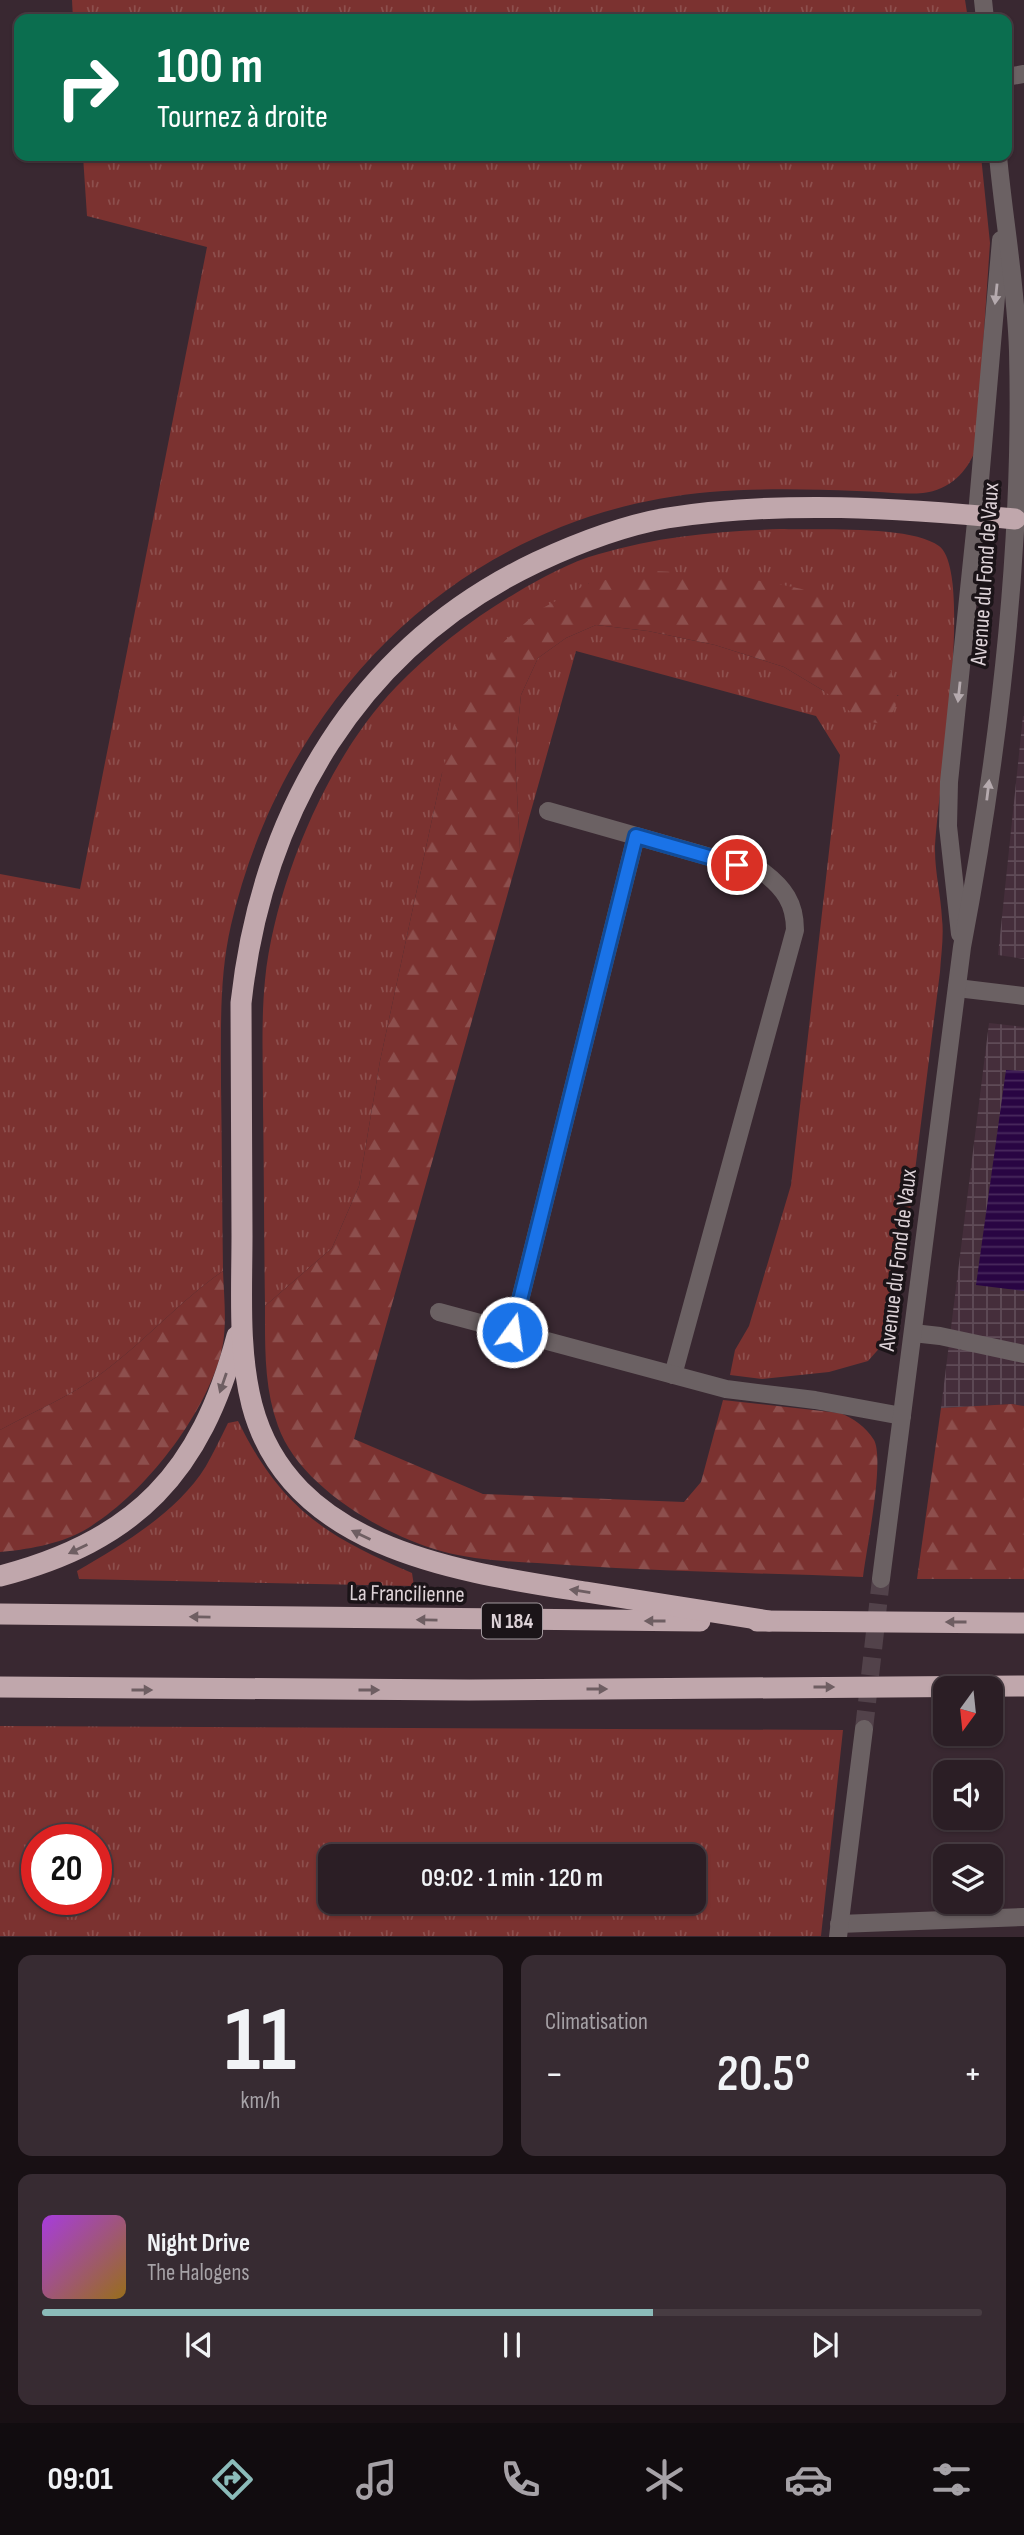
<!DOCTYPE html>
<html lang="fr">
<meta charset="utf-8">
<style>
body{margin:0;font-family:"Sofia Sans Condensed",sans-serif;background:#372b32;color:#f1f3f6;height:100vh;display:flex;flex-direction:column;font-size:26px;white-space:nowrap}
*{box-sizing:border-box;margin:0}
p{font-size:23px;color:#a6a2a7}
.icon{flex:none;width:38px;height:38px;fill:none;stroke:currentColor;stroke-width:2;stroke-linecap:round;stroke-linejoin:round}
.map{position:relative;height:1937px;overflow:hidden}
.panel{display:flex;flex-direction:column;gap:18px;padding:18px;background:#181014;flex:1}
.panel>*{flex:none}
.banner{position:absolute;left:14px;top:14px;width:998px;height:147px;border-radius:14px;box-shadow:0 2px 5px #0004,0 0 0 2px #473c42;background:#0b6e4f;color:#fff;overflow:hidden}
.needle{width:46px;rotate:195deg}
.tools{position:absolute;left:933px;top:1676px;display:grid;gap:14px}
.tools a{display:grid;place-items:center;width:70px;height:70px;border-radius:14px;background:#2b1e25;box-shadow:0 2px 5px #0004,0 0 0 2px #473c42;font-size:35px}
.speed{position:absolute;left:21px;top:1824px;display:flex;gap:14px;font-size:35px;font-weight:700;text-align:center}
.speed>*{display:grid;place-content:center;width:91px;height:91px;border-radius:50%;background:#2b1e25;box-shadow:0 2px 5px #0004,0 0 0 2px #473c42;line-height:1}
.speed .limit{border:10px solid #d22;background:#fff;color:#111}
.pin{position:absolute;display:grid;place-items:center;width:60px;height:60px;color:#fff;margin:-30px;border:4px solid #fff;border-radius:50%;box-shadow:0 2px 7px #0007}
.me{position:absolute;width:77px;margin:-38px;rotate:14deg;stroke-linejoin:round;filter:drop-shadow(0 0 5px #0008)}
.turn{display:flex;align-items:center;gap:24px;height:147px;padding:0 28px;font-size:32px}
.turn .icon{width:91px;height:91px;stroke-width:2.5}
.turn b{display:block;font-size:49px;line-height:60px}
.big{font-size:52px;font-weight:600;line-height:1.1}
.panel .tile{flex:1;display:flex;flex-direction:column;justify-content:center;gap:10px;min-width:0;padding:0 24px;border-radius:14px;background:#372b32}
.panel .dial{align-items:center;gap:0}
.dial b{font-size:91px;line-height:1}
.song{display:flex;align-items:center;gap:21px}
.cover{width:84px;height:84px;border-radius:10px;background:linear-gradient(135deg,hsl(280 70% 55%),hsl(40 70% 35%))}
.played{height:7px;border-radius:4px;background:linear-gradient(90deg,#8bbbb9 65%,#473c42 65%)}
.keys{display:flex;justify-content:space-around;direction:ltr}
.heat{display:flex;justify-content:space-between;align-items:center;font-size:38px;direction:ltr}
.panel .tiles{flex:1;display:grid;gap:18px;grid-template-columns:1fr 1fr}
.tile:last-child{grid-column:span 2}
.trip{position:absolute;left:318px;top:1844px;width:388px;height:70px;border-radius:14px;background:#2b1e25;box-shadow:0 2px 5px #0004,0 0 0 2px #473c42;font-weight:600;line-height:70px;text-align:center}
.tabs{display:flex;height:112px;justify-content:space-around;align-items:center;background:#110c0f;color:#a6a2a7}
.tabs .icon{width:49px;height:49px}
.tabs .selected{color:#8bbbb9}
.tabs b{font-size:32px;color:#f1f3f6}
.map>svg:first-child{display:block}
.industrial{fill:url(#industrial-grid)}
.grass{fill:url(#grass-tufts);fill-rule:evenodd}
.forest{fill:url(#forest-firs)}
.water{fill:url(#water-rules)}
.lines{fill:none;stroke-linecap:round;stroke-linejoin:round}
.minor-tunnel{stroke:#52424a;stroke-width:18;stroke-dasharray:18 9;stroke-linecap:butt}
.minor{stroke:#6b6163;stroke-width:18}
.highway{stroke:#c0a7ac;stroke-width:21}
.oneway{fill:#b5aaae}
.oneway2{fill:#6e5e62}
.route-casing{stroke:#114b97;stroke-width:18}
.route{stroke:#1a73e8;stroke-width:12}
.labels{text-anchor:middle;dominant-baseline:central;stroke-width:7;stroke-linejoin:round;paint-order:stroke}
.shield{fill:#1b1418;stroke:#a3999e;stroke-width:2}
.shield-label{font-size:21px;font-weight:bold;fill:#ddd2d7}
.street-label{font-size:23px;fill:#ddd2d7;stroke:#1b1418}
</style>
<div class="map">
<svg width="1024" height="1937" viewBox="0 0 1024 1937">
<defs>
<pattern id="industrial-grid" width="8" height="8" patternUnits="userSpaceOnUse" patternTransform="scale(1.75)"><rect width="8" height="8" fill="#452e3b"/><path d="M0 4h8M4 0v8" fill="none" stroke="#5f4b57"/></pattern>
<pattern id="grass-tufts" width="24" height="20" patternUnits="userSpaceOnUse" patternTransform="scale(1.75)"><rect width="24" height="20" fill="#7b3230"/><path d="M3 7l-1-3M5 7V3M7 7l1-3M15 17l-1-3M17 17v-4M19 17l1-3" fill="none" stroke="#8d4f4d"/></pattern>
<pattern id="forest-firs" width="22" height="20" patternUnits="userSpaceOnUse" patternTransform="scale(1.75)"><rect width="22" height="20" fill="#7b3230"/><path d="M5 1l3.5 6h-7zM16 11l3.5 6h-7z" fill="#8d4f4d"/></pattern>
<pattern id="water-rules" width="6" height="5" patternUnits="userSpaceOnUse" patternTransform="scale(1.75)"><rect width="6" height="5" fill="#290543"/><path d="M0 2.5h6" fill="none" stroke="#48295d"/></pattern>
</defs>
<rect width="100%" height="100%" fill="#392831"/>
<g class="industrial">
<polygon points="1023,716 1024,716 1024,959 998,955"/>
<polygon points="989,1023 1024,1027 1024,1406 1011,1404 941,1408"/>
</g>
<g class="grass">
<polygon points="72,0 965,0 968,19 73,19"/>
<path d="M 83,156 L 981,156 L 990,243 L 976,449 C 967,472 950,490 923,493 C 902,495 878,491 857,491 C 808,489 759,488 710,492 C 467,513 285,692 231,925 C 219,977 221,1032 221,1085 C 222,1147 222,1209 223,1271 C 177,1303 141,1346 95,1378 C 66,1398 31,1413 0,1430 L 0,874 L 80,889 L 207,247 L 87,216 Z"/>
<path d="M 781,529 C 817,530 912,525 939,546 C 975,573 936,798 935,850 C 935,873 941,896 942,919 C 944,936 941,955 940,972 L 897,1314 L 884,1343 L 868,1361 L 829,1372 L 762,1379 L 730,1375 L 735,1350 L 749,1326 L 791,1185 L 840,755 L 816,716 L 576,651 L 520,850 L 515,755 L 521,695 L 538,658 L 566,638 L 596,625 L 648,631 L 715,645 L 784,667 L 824,691 L 899,696 L 589,583 L 442,773 L 380,1061 L 359,1186 L 332,1248 L 265,1306 C 264,1239 264,1172 263,1105 C 263,1063 261,1021 265,980 C 275,883 328,757 396,687 C 432,650 472,619 516,593 C 541,578 570,562 599,554 C 659,536 720,531 781,529 Z"/>
<path d="M 238,1421 C 281,1508 325,1536 412,1573 L 414,1586 L 79,1579 L 77,1571 C 123,1544 177,1513 206,1466 C 214,1452 221,1437 228,1423 Z"/>
<path d="M 0,1726 L 843,1730 L 821,1936 L 0,1936 ZM 96,1839 L 96,1899 L 37,1899 L 37,1839 ZM 331,1857 L 695,1857 L 695,1902 L 331,1902 Z"/>
</g>
<g class="forest">
<path d="M 654,571 C 698,573 792,580 830,599 C 859,614 883,647 893,677 C 900,697 899,710 882,724 L 861,720 L 824,691 L 784,667 L 715,645 L 648,631 L 596,625 L 566,638 L 538,658 L 521,695 L 515,755 L 520,850 L 354,1439 L 483,1494 L 684,1502 L 701,1482 L 723,1400 L 840,1413 C 853,1418 866,1427 874,1440 C 885,1460 866,1551 863,1577 C 764,1573 665,1572 567,1565 C 525,1562 481,1562 441,1551 C 383,1535 299,1486 278,1426 C 264,1388 265,1346 265,1306 L 332,1248 L 359,1186 L 380,1061 L 442,773 L 455,726 L 491,653 L 541,609 L 589,583 Z"/>
<path d="M 223,1271 C 224,1299 228,1330 220,1357 C 201,1421 141,1498 83,1531 C 60,1544 25,1550 0,1552 L 0,1430 C 31,1413 66,1398 95,1378 C 141,1346 177,1303 223,1271 Z"/>
<polygon points="1012,1404 1024,1406 1024,1579 917,1579 941,1408"/>
</g>
<polygon class="water" points="1006,1070 1024,1071 1024,1291 976,1285"/>
<g class="lines">
<polyline class="minor-tunnel" points="864,1729 881,1579"/>
<g class="minor">
<polyline points="983,0 985,19"/>
<polyline points="1006,77 1024,74"/>
<path d="M 548,811 L 763,872 C 784,888 795,903 795,930 L 673,1375"/>
<polyline points="960,934 948,826 949,782 978,503 1001,240"/>
<polyline points="957,988 1024,996"/>
<polyline points="439,1312 726,1389 815,1400 902,1416"/>
<polyline points="512,1332 636,836"/>
<polyline points="913,1333 940,1336 1024,1354"/>
<path d="M 881,1579 L 962,947 C 999,752 1023,550 1018,351 C 1016,285 1004,221 998,156"/>
<polyline points="839,1924 1024,1917"/>
<polyline points="838,1937 864,1729"/>
</g>
<g class="highway">
<path d="M 0,1576 C 136,1541 201,1472 237,1336"/>
<polyline points="0,1614 700,1621"/>
<polyline points="757,1621 1024,1623"/>
<path d="M 769,1621 C 708,1611 647,1602 586,1592 C 460,1572 290,1550 252,1405 C 238,1351 242,1291 242,1236 C 242,1158 241,1080 241,1003 C 262,811 358,647 537,562 C 578,543 621,526 667,518 C 782,500 900,508 1015,519"/>
<polyline points="0,1687 469,1690 1024,1686"/>
</g>
</g>
<defs><path id="oneway-solid" d="M-6-.8H1V-3.2L6.5 0L1 3.2V.8H-6Z" transform="scale(1.75)"/></defs>
<g class="oneway">
<use href="#oneway-solid" transform="translate(996 294) rotate(96)"/>
<use href="#oneway-solid" transform="translate(959 692) rotate(96)"/>
<use href="#oneway-solid" transform="translate(988 790) rotate(-83)"/>
</g>
<g class="oneway2">
<use href="#oneway-solid" transform="translate(223 1383) rotate(109)"/>
<use href="#oneway-solid" transform="translate(361 1535) rotate(-154)"/>
<use href="#oneway-solid" transform="translate(78 1549) rotate(154)"/>
<use href="#oneway-solid" transform="translate(580 1591) rotate(-171)"/>
<use href="#oneway-solid" transform="translate(200 1617) rotate(-179)"/>
<use href="#oneway-solid" transform="translate(427 1620) rotate(-179)"/>
<use href="#oneway-solid" transform="translate(655 1621) rotate(-180)"/>
<use href="#oneway-solid" transform="translate(956 1622) rotate(-180)"/>
<use href="#oneway-solid" transform="translate(824 1687)"/>
<use href="#oneway-solid" transform="translate(597 1689)"/>
<use href="#oneway-solid" transform="translate(142 1690)"/>
<use href="#oneway-solid" transform="translate(369 1690)"/>
</g>
<g class="lines">
<defs>
<polyline id="route" points="512,1332 636,836 737,865"/>
</defs>
<use href="#route" class="route-casing"/>
<use href="#route" class="route"/>
</g>
<g class="labels">
<rect class="shield" x="482" y="1603.5" width="60" height="35" rx="5"/>
<g class="shield-label">
<text x="512" y="1621">N 184</text>
</g>
<g class="street-label">
<text transform="translate(985 574) rotate(-86)">Avenue du Fond de Vaux</text>
<text transform="translate(898 1260) rotate(-83)">Avenue du Fond de Vaux</text>
<text transform="translate(407 1594) rotate(1)">La Francilienne</text>
</g>
</g>
</svg>
<div class="tools">
<a><svg class="needle" viewBox="-14 -14 28 28"><path d="M0-13l5 13h-10z" fill="#e53935"/><path d="M0 13l5-13h-10z" fill="#a6a2a7"/></svg></a>
<a><svg class="icon" aria-label="sound" viewBox="0 0 24 24"><path d="M4 9h4l5-4v14l-5-4H4zM17 9q2 3 0 6"/></svg></a>
<a><svg class="icon" aria-label="layers" viewBox="0 0 24 24"><path d="M12 4l9 5-9 5-9-5zM3 14l9 5 9-5"/></svg></a>
</div>
<div class="speed"><div class="limit">20</div></div>
<div class="pin" style="left:737px;top:865px;background:#d93025"><svg class="icon" aria-label="arrive" viewBox="0 0 24 24"><path d="M6 21V4h12l-3 4 3 4H6"/></svg></div>
<svg class="me" style="left:512px;top:1332px" viewBox="-20 -20 40 40"><circle r="17" fill="#1a73e8" stroke="#fff" stroke-width="3"/><path d="M0-11L8 9 0 5-8 9z" fill="#fff"/></svg>
<div class="trip">09:02 · 1 min · 120 m</div>
<div class="banner">
<div class="turn"><svg class="icon" aria-label="right" viewBox="0 0 24 24"><path d="M7 20v-9h11M14 6l5 5-5 5"/></svg><div><b>100 m</b>Tournez à droite</div></div>
</div>
</div>
<section class="panel">
<div class="tiles">
<div class="tile dial"><b>11</b><p>km/h</p></div>
<div class="tile"><p>Climatisation</p>
<div class="heat"><a>−</a><b class="big">20.5°</b><a>+</a></div>
</div>
<div class="tile">
<div class="song"><i class="cover"></i><div><b>Night Drive</b><p>The Halogens</p></div></div>
<div class="played"></div>
<div class="keys"><svg class="icon" aria-label="previous" viewBox="0 0 24 24"><path d="M18 5L8 12l10 7zM5 5v14"/></svg><svg class="icon" aria-label="pause" viewBox="0 0 24 24"><path d="M8 5v14M16 5v14"/></svg><svg class="icon" aria-label="next" viewBox="0 0 24 24"><path d="M6 5l10 7-10 7zM19 5v14"/></svg></div>
</div>
</div>
</section>
<nav class="tabs">
<b>09:01</b>
<svg class="icon selected" aria-label="directions" viewBox="0 0 24 24"><path d="M12 3l9 9-9 9-9-9zM9 14v-3h6M13 9l2 2-2 2"/></svg>
<svg class="icon" aria-label="music" viewBox="0 0 24 24"><path d="M9 18V5l10-2v13"/><circle cx="6" cy="18" r="3"/><circle cx="16" cy="16" r="3"/></svg>
<svg class="icon" aria-label="phone" viewBox="0 0 24 24"><path d="M5 4h4l2 5-3 2q2 4 5 5l2-3 5 2v4C11 20 4 13 5 4z"/></svg>
<svg class="icon" aria-label="climate" viewBox="0 0 24 24"><path d="M12 3v18M4 7l16 10M4 17L20 7"/></svg>
<svg class="icon" aria-label="car" viewBox="0 0 24 24"><path d="M5 17H2v-5l4-1 3-4h7l3 4 3 1v5h-3M9 17h6M6 11h13"/><circle cx="7" cy="17" r="2"/><circle cx="17" cy="17" r="2"/></svg>
<svg class="icon" aria-label="filters" viewBox="0 0 24 24"><path d="M4 7h16M4 17h16"/><circle cx="9" cy="7" r="2"/><circle cx="15" cy="17" r="2"/></svg>
</nav>
